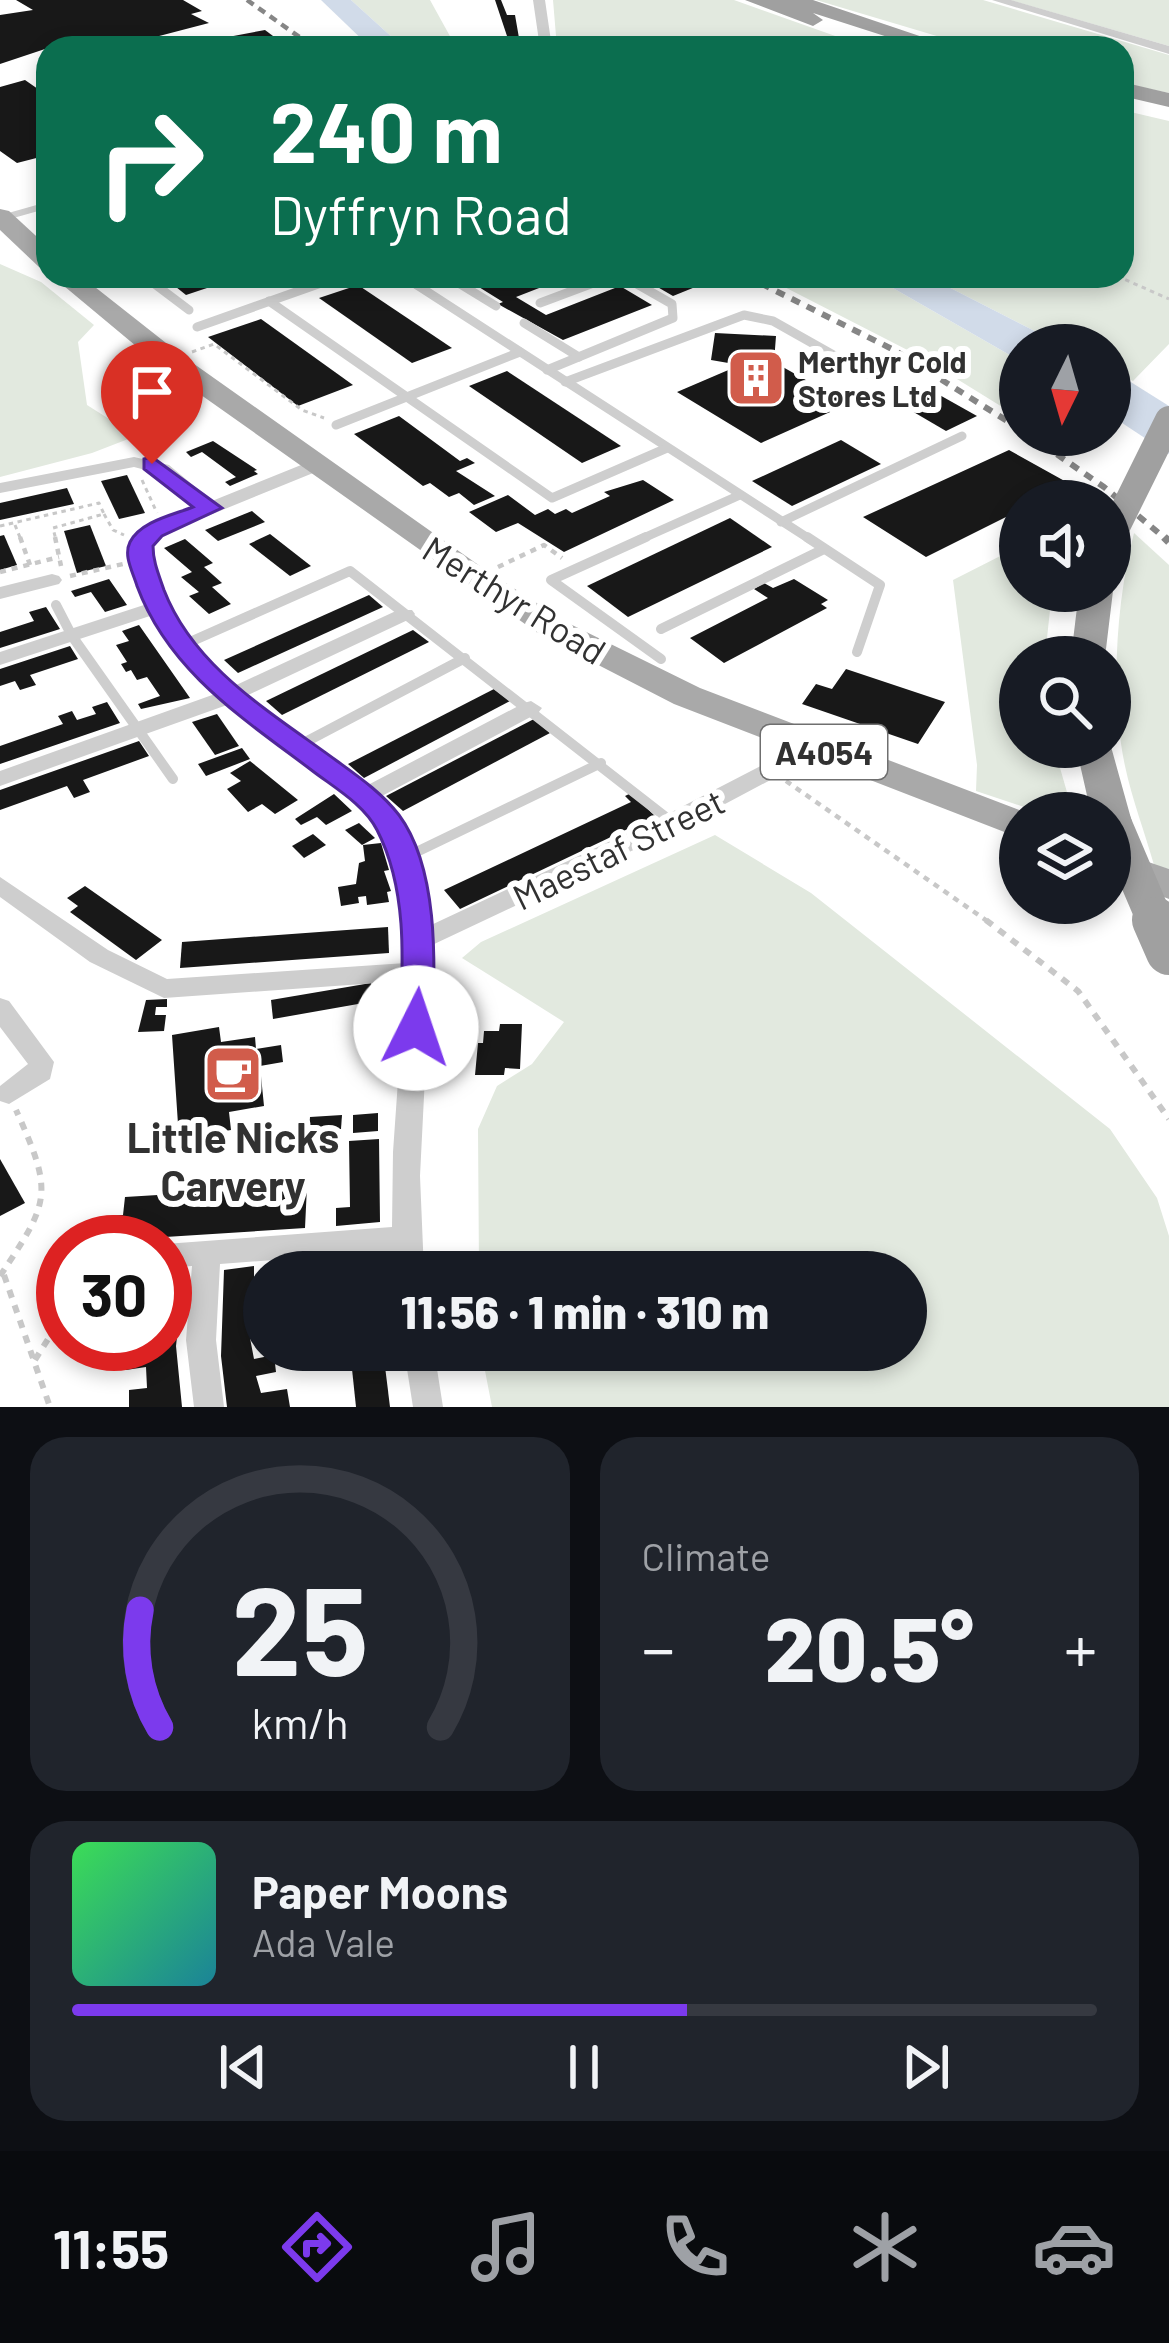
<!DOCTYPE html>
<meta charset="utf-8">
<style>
body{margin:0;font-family:Barlow,sans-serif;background:#20242c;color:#f1f3f6;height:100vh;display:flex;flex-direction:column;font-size:45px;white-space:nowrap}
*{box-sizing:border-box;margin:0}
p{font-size:39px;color:#9ea1a6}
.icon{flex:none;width:66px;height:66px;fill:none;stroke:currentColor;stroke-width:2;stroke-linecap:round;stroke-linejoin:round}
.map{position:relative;height:1407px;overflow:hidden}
.drawer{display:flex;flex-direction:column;gap:30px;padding:30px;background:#0d0f14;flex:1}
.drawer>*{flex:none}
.top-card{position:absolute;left:36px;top:36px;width:1098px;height:252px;border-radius:36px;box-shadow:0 6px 18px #0003;background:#0b6e4f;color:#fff;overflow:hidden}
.needle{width:78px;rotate:185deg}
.tools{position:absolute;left:999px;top:324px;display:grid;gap:24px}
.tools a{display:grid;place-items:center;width:132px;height:132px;border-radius:50%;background:#171b24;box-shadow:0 6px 18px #0003;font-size:60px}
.speed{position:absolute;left:36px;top:1215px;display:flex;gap:24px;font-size:60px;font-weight:700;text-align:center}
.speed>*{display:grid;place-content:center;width:156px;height:156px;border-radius:50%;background:#171b24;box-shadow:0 6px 18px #0003;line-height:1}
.speed .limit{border:18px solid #d22;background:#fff;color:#111}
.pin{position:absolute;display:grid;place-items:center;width:102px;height:102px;color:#fff;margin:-123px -51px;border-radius:50% 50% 50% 0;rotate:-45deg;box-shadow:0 0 12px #0007}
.pin .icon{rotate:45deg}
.me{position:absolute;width:132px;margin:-66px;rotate:4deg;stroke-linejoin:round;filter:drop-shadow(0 0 9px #0008)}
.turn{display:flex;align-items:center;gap:42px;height:252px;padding:0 36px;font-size:54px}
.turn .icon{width:156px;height:156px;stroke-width:2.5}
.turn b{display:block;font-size:84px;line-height:102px}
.big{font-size:90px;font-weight:800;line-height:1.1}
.drawer .card{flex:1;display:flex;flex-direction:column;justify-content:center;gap:18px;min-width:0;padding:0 42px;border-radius:36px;background:#20242c}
.drawer .dial{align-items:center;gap:0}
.dial svg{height:312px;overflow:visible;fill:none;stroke:#363941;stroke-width:7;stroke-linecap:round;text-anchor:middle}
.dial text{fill:#f1f3f6;stroke:none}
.song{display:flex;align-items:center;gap:36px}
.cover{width:144px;height:144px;border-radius:18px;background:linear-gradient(135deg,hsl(130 70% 55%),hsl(190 70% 35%))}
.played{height:12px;border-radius:6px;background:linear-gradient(90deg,#7c3aed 60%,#363941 60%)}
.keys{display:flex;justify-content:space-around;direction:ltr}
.heat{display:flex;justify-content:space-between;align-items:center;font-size:66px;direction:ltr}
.drawer .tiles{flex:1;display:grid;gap:30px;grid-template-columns:1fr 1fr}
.card:last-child{grid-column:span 2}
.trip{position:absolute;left:243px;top:1251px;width:684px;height:120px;border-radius:60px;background:#171b24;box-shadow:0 6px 18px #0003;font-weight:800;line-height:120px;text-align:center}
.tab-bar{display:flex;height:192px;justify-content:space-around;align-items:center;background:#090b0e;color:#9ea1a6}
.tab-bar .icon{width:84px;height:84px}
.tab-bar .selected{color:#7c3aed}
.tab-bar b{font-size:54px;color:#f1f3f6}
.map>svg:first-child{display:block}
.green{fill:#e2e9df}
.water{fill:#d1dbe9}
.building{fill:#181818}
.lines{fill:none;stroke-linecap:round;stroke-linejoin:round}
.path-far2{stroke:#c8c8c8;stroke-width:3;stroke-dasharray:4.5 4.5;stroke-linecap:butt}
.path-far1{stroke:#c8c8c8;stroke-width:4.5;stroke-dasharray:6 6;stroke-linecap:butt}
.path{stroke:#c8c8c8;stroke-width:6;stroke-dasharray:8 8;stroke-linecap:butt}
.service-far2{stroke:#cecece;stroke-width:6}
.service-far1{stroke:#cecece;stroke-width:9}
.service{stroke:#cecece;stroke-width:10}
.minor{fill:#cecece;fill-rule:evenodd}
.primary{fill:#a9a9a9;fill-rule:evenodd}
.trunk{fill:#a0a0a0;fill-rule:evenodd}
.rail-far2{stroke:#868686;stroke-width:4.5;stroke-dasharray:8 6;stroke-linecap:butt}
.rail-far1{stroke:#868686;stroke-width:6;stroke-dasharray:9 8;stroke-linecap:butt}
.rail{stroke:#868686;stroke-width:8;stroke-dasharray:12 9;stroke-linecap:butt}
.trunk-bridge-far2{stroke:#a0a0a0;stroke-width:28}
.trunk-bridge-far1{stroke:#a0a0a0;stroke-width:36}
.trunk-bridge{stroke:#a0a0a0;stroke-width:46}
.route{fill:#7c3aed;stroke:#51269a;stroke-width:3}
.labels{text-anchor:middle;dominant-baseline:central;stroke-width:12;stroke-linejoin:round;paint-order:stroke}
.far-poi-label{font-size:30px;font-weight:bold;fill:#313131;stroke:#fff;text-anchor:start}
.shield{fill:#fff;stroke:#6f6f6f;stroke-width:3}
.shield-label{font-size:33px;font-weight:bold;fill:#313131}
.street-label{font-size:36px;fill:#313131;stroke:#fff}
.near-poi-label{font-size:42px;font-weight:bold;fill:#313131;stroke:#fff}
</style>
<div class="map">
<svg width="1169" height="1407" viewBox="0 0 1169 1407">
<rect width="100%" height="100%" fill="#fff"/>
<g class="green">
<polygon points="351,0 430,0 451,38 469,48 404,48"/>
<path d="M 553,0 L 734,0 L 869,48 L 642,48 C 613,36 588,48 557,48 Z"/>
<polygon points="816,0 983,0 1169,55 1169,93 1122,83 1122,48 977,48"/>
<polygon points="1010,0 1169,0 1169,46"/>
<polygon points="1122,110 1169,121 1169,344 1133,381 1110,369 1110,345 1062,345 927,276 1122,276"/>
<polygon points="0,264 41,282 94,325 78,342 87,405 136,436 92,453 0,477"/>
<polygon points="763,276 872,276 1020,361 1020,418 923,358"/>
<path d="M 1134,533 L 1169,565 L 1169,869 L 1154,865 C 1145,833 1132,799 1125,766 C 1110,695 1116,602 1134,533 Z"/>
<polygon points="1020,546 1020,591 1052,591 1045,657 1020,657 1020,747 1054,747 1073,813 1042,813 976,791 977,765 953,580"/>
<polygon points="715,835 811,893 1110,1129 1157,1198 1169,1236 1169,1407 492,1407 481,1350 906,1350 906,1272 479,1272 478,1129 497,1086 532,1064 564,1022 462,958 481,942"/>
</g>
<g class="water">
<polygon points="321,0 351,0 404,48 371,48"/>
<polygon points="872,276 927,276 1062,345 1020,345 1020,361"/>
<polygon points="1110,369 1169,406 1169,454 1110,415"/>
</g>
<g class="building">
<polygon points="16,0 183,0 202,11 191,14 209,23 140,41 146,45 134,48 48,48 0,64 0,15 33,10"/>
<polygon points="495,0 501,0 507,15 515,15 519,38 508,39"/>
<polygon points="265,30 281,42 241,48 228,37"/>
<polygon points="25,80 48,96 48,155 17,163 0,151 0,87"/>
<polygon points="174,276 215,276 215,277 203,281 210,287 186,295 166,279"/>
<polygon points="495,276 570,276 516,297 546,315 620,286 652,305 563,340 498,304 503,302 474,284"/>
<polygon points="647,276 708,276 715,279 673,296 642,278"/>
<polygon points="358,285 452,348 412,363 319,298"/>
<polygon points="261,319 353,385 298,406 208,337"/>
<polygon points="715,333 776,336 774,362 827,392 843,389 851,399 843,402 848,404 761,443 677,392 740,365 711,360"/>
<polygon points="507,371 621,446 582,463 469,386"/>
<polygon points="936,393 977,416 946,431 905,407"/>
<polygon points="399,416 460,461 467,458 475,463 456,471 495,496 474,505 459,493 449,497 430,483 423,486 354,434"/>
<polygon points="841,440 881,464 792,506 752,481"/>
<polygon points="213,441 257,470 254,471 258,474 230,486 225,482 236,477 202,452 191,457 186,452"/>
<polygon points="1009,450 1070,484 1037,501 1020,501 1020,510 926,557 863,517"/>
<polygon points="127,475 145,513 119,519 101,481"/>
<polygon points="643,480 674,500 564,552 518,523 496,532 469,512 508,495 535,515 548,509 555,514 566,509 572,513 610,496 604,492"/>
<polygon points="67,488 74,504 0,520 0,503"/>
<polygon points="252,511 265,522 218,541 205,530"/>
<polygon points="730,518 772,547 628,617 587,586"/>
<polygon points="90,525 106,566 77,573 64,531"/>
<polygon points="270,534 311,566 290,576 249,544"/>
<polygon points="4,535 17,565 0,570 0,536"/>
<polygon points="185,539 213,563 204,567 222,583 212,587 231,604 209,614 189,596 199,592 181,577 192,572 164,548"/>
<polygon points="109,579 127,605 105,612 91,592 75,597 71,591"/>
<polygon points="794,579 828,600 821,604 827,608 724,663 690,638 768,598 754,589 764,583 773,588"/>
<polygon points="369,595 383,607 238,673 224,660"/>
<polygon points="46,607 60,629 0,648 0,632 34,621 29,612"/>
<polygon points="139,625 190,698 141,709 138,704 160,696 147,677 137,680 131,670 126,672 121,664 127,662 116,645 129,641 122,631"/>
<polygon points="413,630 429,642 282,715 266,701"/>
<polygon points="70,646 78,659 30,675 36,685 20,690 15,681 0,686 0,669"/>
<polygon points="846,669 945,702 918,744 802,704 816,684 832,689"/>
<polygon points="494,689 510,701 364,778 348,764"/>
<polygon points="107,702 120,723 0,764 0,746 63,724 58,716 72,711 77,720 96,714 92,707"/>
<polygon points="217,714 239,746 215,755 192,722"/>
<polygon points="534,719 550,733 403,811 386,796"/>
<polygon points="139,741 149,756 83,780 90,792 74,798 67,786 0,810 0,790"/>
<polygon points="242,748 250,759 206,776 198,764"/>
<polygon points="250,761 298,800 275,814 262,804 248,812 227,789 241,781 230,773"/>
<polygon points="631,793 655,816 460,909 444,890 631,802 625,796"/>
<polygon points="334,794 352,811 326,825 317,817 301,825 295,819"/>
<polygon points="359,823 375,838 362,845 345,830"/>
<polygon points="313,834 326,845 304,858 292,846"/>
<polygon points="381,843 389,870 384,871 391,891 387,892 389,902 367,905 366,896 358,897 359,903 341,906 338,887 356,884 359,863 365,861 363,845"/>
<polygon points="85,886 162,940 136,960 70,912 78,906 67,898"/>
<polygon points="388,927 389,953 180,968 182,942"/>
<polygon points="371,983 375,1001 273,1019 271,1000"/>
<polygon points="167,999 167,1007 156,1007 155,1015 166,1015 164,1031 138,1032 146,1000"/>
<polygon points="500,1024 522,1024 520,1069 505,1068 504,1075 475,1075 478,1043 483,1043 484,1031 499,1031"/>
<polygon points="219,1027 221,1042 255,1037 256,1049 281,1045 283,1062 260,1066 264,1106 229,1112 231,1130 179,1139 172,1035"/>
<polygon points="378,1113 378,1131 353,1133 353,1115"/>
<polygon points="342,1115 341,1129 309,1130 310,1117"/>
<polygon points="379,1139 380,1222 336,1226 336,1208 350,1207 349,1141"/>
<polygon points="0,1159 25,1203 0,1216"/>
<polygon points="307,1186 305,1228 102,1241 105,1216 123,1215 125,1197"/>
<polygon points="383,1257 383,1272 337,1272 337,1259"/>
<polygon points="254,1266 254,1302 264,1302 264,1336 250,1338 254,1359 274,1355 276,1372 256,1376 261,1393 287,1389 290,1407 227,1407 221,1356 224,1270"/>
<polygon points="184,1272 176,1346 182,1407 129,1407 129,1390 147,1388 146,1367 126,1370 125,1351 142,1349 143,1344 165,1344 165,1273"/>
<polygon points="350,1350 383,1350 390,1407 356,1407"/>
</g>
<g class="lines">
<g class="path-far2">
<polyline points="1117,276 1169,299"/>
<polyline points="192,352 214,344 302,410 324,418"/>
<polyline points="142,480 157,513"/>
<polyline points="104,514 113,530 124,535"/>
<polyline points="15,525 21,540"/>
<polyline points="0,526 99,503 104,514 53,528 56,540"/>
</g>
<g class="path-far1">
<polyline points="20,537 30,565"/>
<polyline points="55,537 61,566"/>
<polyline points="498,567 544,545 562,558"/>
<polyline points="0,572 59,557"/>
<polyline points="70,576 123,564"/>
<polyline points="786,781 990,923"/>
</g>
<g class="path">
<polyline points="986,920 1078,991 1169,1119"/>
<polyline points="4,1275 50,1407"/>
<path d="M 0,1276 C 50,1201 54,1194 16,1110"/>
<polyline points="35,1360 63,1315"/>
</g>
<polyline class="service-far2" points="2,218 48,205"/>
<g class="service-far1">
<polyline points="144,276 189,310"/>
<polyline points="403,276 811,540"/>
<polyline points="447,276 496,306"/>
<polyline points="245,280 257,276"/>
<polyline points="417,285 443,276"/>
<polyline points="269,301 552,498 667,448"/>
<polyline points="540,303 612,276"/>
<polyline points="524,323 579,357"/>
<polyline points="197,327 341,276"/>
<polyline points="547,370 673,318 672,304 623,276"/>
<polyline points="565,382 744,315 773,321 867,374"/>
<polyline points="336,425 520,352"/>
<polyline points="781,522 962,436"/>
<polyline points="639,540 740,495"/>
</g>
<g class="service">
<polyline points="646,537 551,580 661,659"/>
<polyline points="807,537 880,585 857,652"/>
<polyline points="56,605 72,636 173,779"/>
<polyline points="661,629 824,549"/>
<polyline points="181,646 350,571 672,822"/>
<polyline points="296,747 465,658"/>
<polyline points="404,858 601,763"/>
</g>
<g class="minor">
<polygon points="533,0 545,0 552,48 540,48"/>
<polygon points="992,0 1011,0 1169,46 1169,54"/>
<path d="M 134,457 L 169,465 L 212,501 L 311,461 L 323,461 L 323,469 L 161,535 L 150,546 C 152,602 193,651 232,687 L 398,610 L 412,610 L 415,614 L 412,618 L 244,697 L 366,786 L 524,703 L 531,701 L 542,708 L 538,713 L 380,797 C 414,831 426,880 429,926 L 664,816 L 805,743 L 821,743 L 824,748 L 821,753 L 680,828 L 430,946 L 433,971 L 430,977 L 420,1176 L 424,1272 L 396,1272 L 394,1251 L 220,1264 L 216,1340 L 224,1407 L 194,1407 L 186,1340 L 192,1266 L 165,1268 L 165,1244 L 392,1227 L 393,1152 L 405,981 L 164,998 L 90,962 L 0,897 L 0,877 L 108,950 L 167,979 L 406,963 L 400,880 L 391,849 L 378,824 L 351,798 L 227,705 L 0,786 L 0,771 L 215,694 L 177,654 L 153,615 L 0,665 L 0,652 L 147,604 L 133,565 L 132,545 L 147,527 L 197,507 L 157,473 L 134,467 L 0,493 L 0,483 Z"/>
<polygon points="52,574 59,576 62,580 59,584 0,599 0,587"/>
<polygon points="0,998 9,1001 54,1062 50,1079 9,1104 0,1101 0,1086 28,1064 0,1027"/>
<polygon points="404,1350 434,1350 443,1407 413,1407"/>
</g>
<g class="primary">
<polygon points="0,209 9,211 48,247 48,269 39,267 0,230"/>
<polygon points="52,276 81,276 180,354 487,571 566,622 700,688 1027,813 1020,813 1020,838 674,704 542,636 160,366"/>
<polygon points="1110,849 1169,869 1169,899 1110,876"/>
</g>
<g class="trunk">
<polygon points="745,0 813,0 955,48 922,48 813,13 823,20 813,26"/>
<polygon points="1122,82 1169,93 1169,107 1122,96"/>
<polygon points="1110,587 1113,591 1105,657 1071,657 1079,591 1110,591"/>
<polygon points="1110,743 1132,822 1127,831 1113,835 1110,813 1091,813 1076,747 1110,747"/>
</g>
<polyline class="rail-far2" points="247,0 315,48"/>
<g class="rail-far1">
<polyline points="746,276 894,350 1020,429"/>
<polyline points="1029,435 1104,487 1167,540"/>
</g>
<polyline class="rail" points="1164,537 1169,542"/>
<polyline class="trunk-bridge-far2" points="1110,539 1169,420"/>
<polyline class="trunk-bridge-far1" points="1113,822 1156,923"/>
<polyline class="trunk-bridge" points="1155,920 1169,952"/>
</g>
<path class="route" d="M 152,457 L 222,508 L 162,536 L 153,546 C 153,562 159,575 164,590 C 194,668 272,713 337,761 C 359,777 382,793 399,815 C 439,869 435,965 433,1028 L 428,1037 L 416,1041 L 405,1037 L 400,1028 C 403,964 408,890 377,830 C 364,804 333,787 310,769 C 241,717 168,670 137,586 C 133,572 123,556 130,542 C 141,521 173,515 193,507 L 144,469 L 144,459 Z"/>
<defs>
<symbol id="building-square" viewBox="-11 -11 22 22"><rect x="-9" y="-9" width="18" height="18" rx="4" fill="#d15c4b" stroke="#fff"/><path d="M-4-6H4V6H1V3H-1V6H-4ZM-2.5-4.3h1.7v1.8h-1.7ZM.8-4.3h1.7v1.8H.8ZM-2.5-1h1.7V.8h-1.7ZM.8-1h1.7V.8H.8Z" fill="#fff"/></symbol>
<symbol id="cafe-square" viewBox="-11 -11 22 22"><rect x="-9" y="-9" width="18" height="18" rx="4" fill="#d15c4b" stroke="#fff"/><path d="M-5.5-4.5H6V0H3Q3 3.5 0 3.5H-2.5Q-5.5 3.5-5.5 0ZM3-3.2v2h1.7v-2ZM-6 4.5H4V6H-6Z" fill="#fff"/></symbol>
</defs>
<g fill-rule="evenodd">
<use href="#building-square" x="723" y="345" width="66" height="66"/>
<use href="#cafe-square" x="200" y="1041" width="66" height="66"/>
</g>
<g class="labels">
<g class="far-poi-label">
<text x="798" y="361">Merthyr Cold<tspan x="798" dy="34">Stores Ltd</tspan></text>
</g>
<rect class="shield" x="761" y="725" width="126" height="54" rx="9"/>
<g class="shield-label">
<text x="824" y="752">A4054</text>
</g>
<g class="street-label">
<text transform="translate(515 599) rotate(32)">Merthyr Road</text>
<text transform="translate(618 848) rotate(-26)">Maestaf Street</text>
</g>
<g class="near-poi-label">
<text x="233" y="1136">Little Nicks<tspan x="233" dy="48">Carvery</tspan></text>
</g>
</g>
</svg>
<div class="tools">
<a><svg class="needle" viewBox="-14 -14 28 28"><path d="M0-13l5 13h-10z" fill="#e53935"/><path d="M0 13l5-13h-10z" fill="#9ea1a6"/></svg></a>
<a><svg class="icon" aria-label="sound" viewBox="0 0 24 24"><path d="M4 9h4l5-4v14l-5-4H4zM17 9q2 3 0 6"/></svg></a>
<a><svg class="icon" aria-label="search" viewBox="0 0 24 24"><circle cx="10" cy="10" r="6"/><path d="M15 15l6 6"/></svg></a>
<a><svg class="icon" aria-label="layers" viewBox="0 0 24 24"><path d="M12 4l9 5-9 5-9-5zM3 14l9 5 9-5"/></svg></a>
</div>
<div class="speed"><div class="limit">30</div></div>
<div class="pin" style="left:152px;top:464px;background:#d93025"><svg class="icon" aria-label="arrive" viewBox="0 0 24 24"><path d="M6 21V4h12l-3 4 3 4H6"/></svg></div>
<svg class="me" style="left:416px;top:1028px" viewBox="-20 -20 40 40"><circle r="19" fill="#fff"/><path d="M0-13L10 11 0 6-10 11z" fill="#7c3aed"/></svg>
<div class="trip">11:56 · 1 min · 310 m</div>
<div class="top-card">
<div class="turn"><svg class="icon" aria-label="right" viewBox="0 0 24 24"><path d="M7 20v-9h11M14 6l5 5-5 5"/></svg><div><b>240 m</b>Dyffryn Road</div></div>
</div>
</div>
<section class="drawer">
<div class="tiles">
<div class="card dial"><svg viewBox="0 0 100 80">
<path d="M14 69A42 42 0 1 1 86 69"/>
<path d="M14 69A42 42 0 0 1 9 39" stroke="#7c3aed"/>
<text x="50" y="56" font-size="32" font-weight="700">25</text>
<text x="50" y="72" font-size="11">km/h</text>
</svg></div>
<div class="card"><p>Climate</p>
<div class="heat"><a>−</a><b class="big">20.5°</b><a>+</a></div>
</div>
<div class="card">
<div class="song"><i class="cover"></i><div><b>Paper Moons</b><p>Ada Vale</p></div></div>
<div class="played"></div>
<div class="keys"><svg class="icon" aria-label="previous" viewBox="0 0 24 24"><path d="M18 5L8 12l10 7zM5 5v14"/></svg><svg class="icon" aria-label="pause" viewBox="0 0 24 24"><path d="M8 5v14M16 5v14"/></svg><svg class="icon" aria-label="next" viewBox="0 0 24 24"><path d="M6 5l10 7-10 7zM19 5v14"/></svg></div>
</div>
</div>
</section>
<nav class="tab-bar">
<b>11:55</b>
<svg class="icon selected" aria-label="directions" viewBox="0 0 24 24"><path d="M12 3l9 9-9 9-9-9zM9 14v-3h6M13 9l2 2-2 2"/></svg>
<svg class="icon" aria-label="music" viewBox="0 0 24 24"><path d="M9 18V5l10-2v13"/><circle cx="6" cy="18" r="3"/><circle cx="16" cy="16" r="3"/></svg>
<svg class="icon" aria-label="phone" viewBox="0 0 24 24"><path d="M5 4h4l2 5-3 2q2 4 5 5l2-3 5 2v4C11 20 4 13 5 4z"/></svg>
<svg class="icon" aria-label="climate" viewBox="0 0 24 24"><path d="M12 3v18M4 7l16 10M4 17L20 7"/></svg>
<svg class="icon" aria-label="car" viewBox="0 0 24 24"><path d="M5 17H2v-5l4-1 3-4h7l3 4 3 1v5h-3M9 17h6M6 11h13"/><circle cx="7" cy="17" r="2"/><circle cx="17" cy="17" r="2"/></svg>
</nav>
